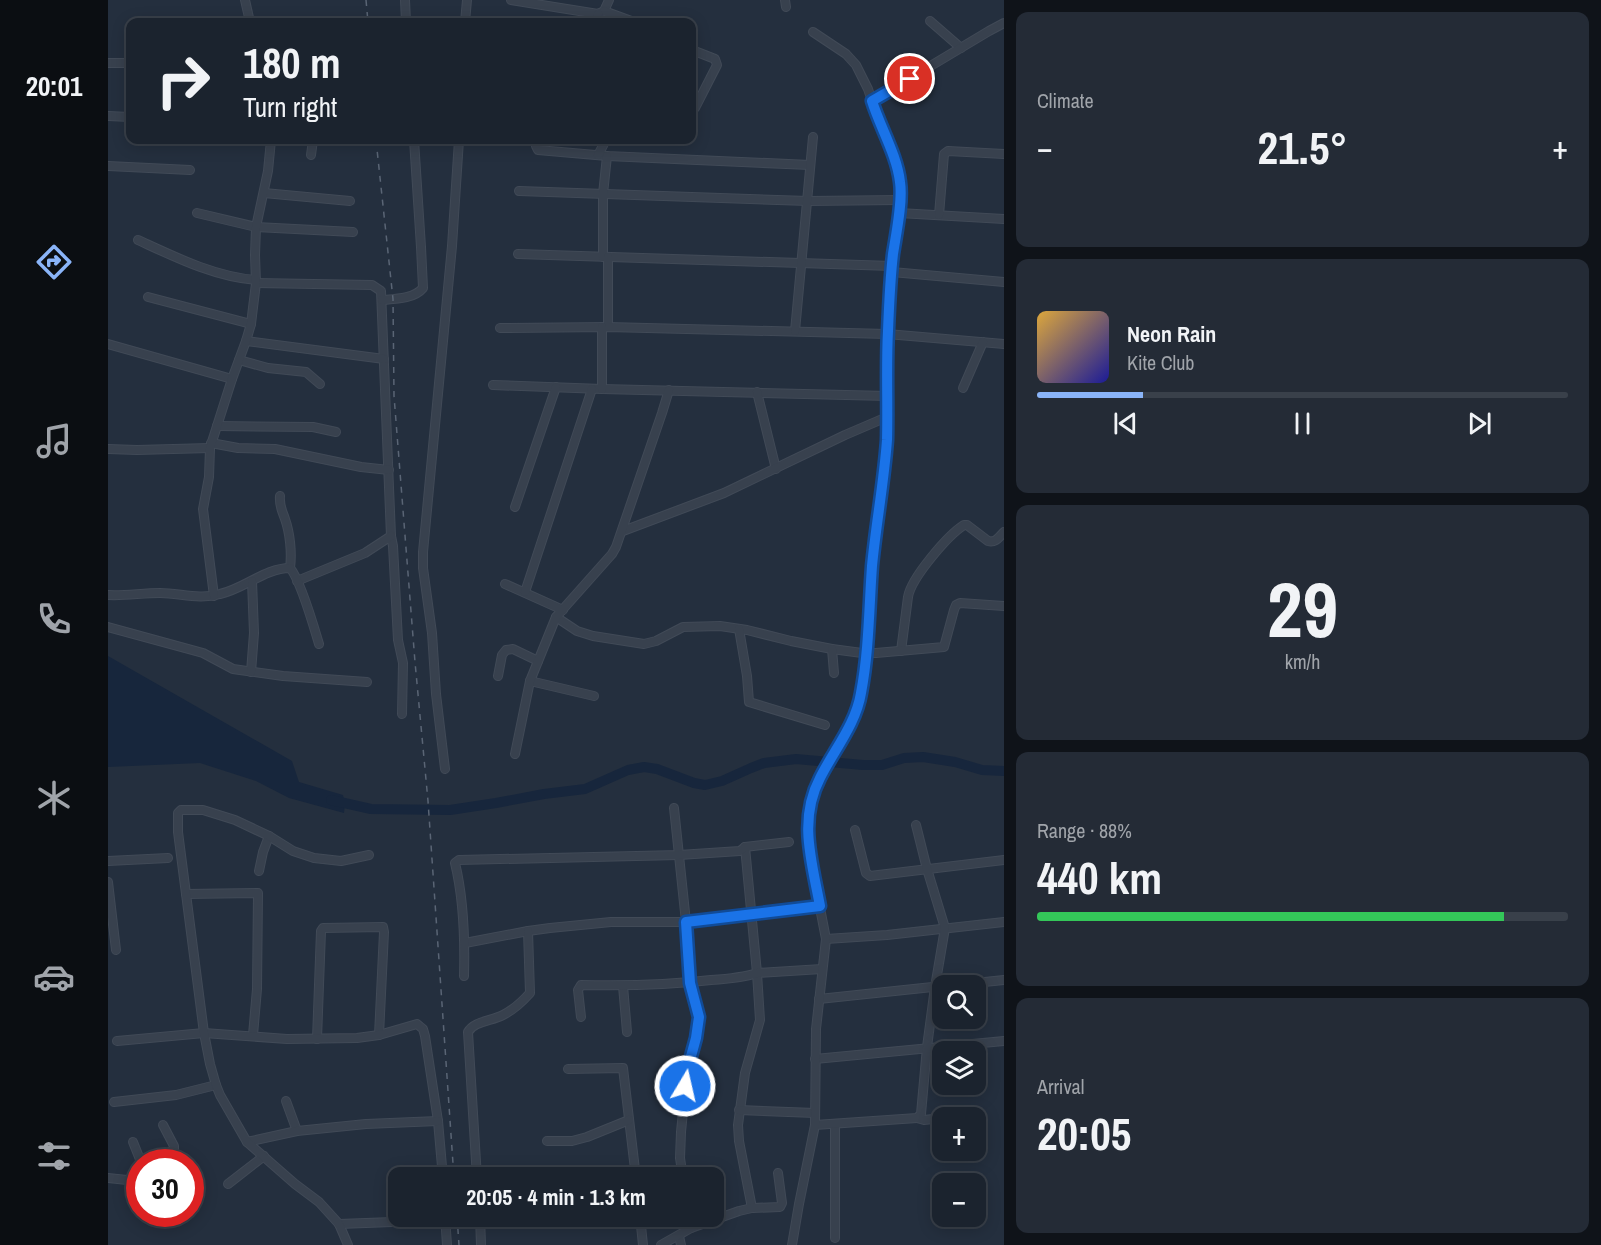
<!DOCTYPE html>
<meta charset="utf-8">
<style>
body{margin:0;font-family:"Archivo Narrow",sans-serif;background:#242b36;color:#f1f3f6;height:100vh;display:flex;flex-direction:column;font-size:22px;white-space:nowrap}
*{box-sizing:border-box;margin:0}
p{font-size:20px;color:#a0a4aa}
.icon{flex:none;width:33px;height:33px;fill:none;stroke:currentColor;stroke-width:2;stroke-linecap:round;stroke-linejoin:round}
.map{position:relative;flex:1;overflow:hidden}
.panel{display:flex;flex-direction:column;gap:12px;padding:12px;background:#0f1319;width:597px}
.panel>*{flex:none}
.guide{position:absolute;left:18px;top:18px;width:570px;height:126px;border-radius:12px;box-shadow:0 3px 15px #0003,0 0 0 2px #39404a;background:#1b232e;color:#f1f3f6;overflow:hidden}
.fabs{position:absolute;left:824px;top:975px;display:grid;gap:12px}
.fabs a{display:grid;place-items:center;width:54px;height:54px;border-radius:12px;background:#1b232e;box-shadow:0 3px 15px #0003,0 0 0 2px #39404a;font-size:30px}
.speed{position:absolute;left:18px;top:1149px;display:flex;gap:12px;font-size:30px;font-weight:700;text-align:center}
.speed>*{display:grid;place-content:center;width:78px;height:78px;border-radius:50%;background:#1b232e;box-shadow:0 3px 15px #0003,0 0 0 2px #39404a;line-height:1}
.speed .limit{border:9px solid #d22;background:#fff;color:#111}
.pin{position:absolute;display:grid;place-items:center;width:51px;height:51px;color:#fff;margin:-26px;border:3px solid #fff;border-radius:50%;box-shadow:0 2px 6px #0007}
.me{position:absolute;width:66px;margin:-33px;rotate:9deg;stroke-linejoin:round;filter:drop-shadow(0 0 4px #0008)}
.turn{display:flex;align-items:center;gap:21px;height:126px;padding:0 18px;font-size:27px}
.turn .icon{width:78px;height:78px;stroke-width:2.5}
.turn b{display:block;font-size:42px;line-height:51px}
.big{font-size:45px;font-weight:800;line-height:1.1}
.panel .widget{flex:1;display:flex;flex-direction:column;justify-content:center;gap:9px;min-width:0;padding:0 21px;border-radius:12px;background:#242b36}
.panel .dial{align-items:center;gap:0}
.dial b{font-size:78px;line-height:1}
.song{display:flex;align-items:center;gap:18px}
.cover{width:72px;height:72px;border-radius:9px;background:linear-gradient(135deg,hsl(40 70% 55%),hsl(240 70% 35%))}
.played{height:6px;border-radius:3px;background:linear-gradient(90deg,#8ab4f8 20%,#39404a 20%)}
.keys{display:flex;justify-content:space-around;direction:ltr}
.heat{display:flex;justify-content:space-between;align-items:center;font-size:33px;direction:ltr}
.charge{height:9px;border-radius:4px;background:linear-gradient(90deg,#34c759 88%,#39404a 0)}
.trip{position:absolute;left:280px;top:1167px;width:336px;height:60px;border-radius:12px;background:#1b232e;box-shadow:0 3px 15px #0003,0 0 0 2px #39404a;font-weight:800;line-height:60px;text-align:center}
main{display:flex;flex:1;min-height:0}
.dock{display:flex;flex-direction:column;width:108px;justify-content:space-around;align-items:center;background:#0b0e12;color:#a0a4aa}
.dock .icon{width:42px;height:42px}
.dock .current{color:#8ab4f8}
.dock b{font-size:27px;color:#f1f3f6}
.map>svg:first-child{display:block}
.water{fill:#17263c}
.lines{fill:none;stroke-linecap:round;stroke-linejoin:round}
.river{stroke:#17263c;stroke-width:10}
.minor-casing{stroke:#414a57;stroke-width:10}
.minor{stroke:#38414e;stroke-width:8}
.rail{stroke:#5a6575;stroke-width:1.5;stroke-dasharray:6 6;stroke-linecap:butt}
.minor-bridge-casing{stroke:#414a57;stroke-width:10;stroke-linecap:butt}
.minor-bridge{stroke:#38414e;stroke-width:8}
.route-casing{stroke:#114b97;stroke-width:15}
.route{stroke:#1a73e8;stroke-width:10}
</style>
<main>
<nav class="dock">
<b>20:01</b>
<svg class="icon current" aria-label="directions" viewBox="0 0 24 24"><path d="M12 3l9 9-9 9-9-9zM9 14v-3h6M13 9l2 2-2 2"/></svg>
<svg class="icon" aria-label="music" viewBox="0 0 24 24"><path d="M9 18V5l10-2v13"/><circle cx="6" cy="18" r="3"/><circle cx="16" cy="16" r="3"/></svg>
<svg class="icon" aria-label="phone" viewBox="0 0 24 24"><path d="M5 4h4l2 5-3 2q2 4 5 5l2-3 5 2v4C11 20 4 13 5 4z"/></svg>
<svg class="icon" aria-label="climate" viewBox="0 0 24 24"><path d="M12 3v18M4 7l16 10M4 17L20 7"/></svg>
<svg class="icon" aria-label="car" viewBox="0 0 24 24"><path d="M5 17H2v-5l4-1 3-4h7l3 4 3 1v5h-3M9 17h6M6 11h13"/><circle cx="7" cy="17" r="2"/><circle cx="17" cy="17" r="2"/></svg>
<svg class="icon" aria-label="filters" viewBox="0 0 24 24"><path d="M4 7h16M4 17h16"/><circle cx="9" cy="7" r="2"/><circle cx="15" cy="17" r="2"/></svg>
</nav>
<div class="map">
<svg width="896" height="1245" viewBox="0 0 896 1245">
<rect width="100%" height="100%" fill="#242f3e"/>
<polygon class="water" points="0,656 184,761 191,782 235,795 237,804 236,813 181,798 148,781 92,763 0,767"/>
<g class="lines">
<polyline class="river" points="223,800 263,809 342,810 388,803 436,794 477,789 520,770 536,767 549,769 586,783 597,785 614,781 643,768 656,763 688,759 755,765 774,765 796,758 815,757 847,762 874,770 896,771"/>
<defs>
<g id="minor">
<polyline points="137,0 142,22"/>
<polyline points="297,0 298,22"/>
<polyline points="403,0 490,14 496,11 501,0"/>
<polyline points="677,0 678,7"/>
<polyline points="496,11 526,22"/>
<polyline points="822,21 853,48"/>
<polyline points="221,22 232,21"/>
<polyline points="357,22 359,0"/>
<polyline points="487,22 490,14"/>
<polyline points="584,50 607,59 609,65 587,108"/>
<polyline points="0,63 22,63"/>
<polyline points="764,101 881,31 896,23"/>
<polyline points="0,116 22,117"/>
<polyline points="431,140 428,146 430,150 499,156 702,165"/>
<polyline points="203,155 205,140"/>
<polyline points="490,155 498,140"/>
<polyline points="0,166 82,170"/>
<polyline points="411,191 700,201 791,200"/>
<polyline points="156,193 242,201"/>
<polyline points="89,213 148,227 245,232"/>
<polyline points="791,213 896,219"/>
<polyline points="831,215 836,154 840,151 896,154"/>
<path d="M 30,240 C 67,257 107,277 148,280"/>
<polyline points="410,254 784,266"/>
<polyline points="495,257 495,194 499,156"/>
<polyline points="500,257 500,327"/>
<polyline points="784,272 896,282"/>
<polyline points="148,283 264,285 273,291 283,536 285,546 290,640 295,663 294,714"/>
<polyline points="40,297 143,324"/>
<path d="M 274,300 C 287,299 306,299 315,288 L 313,247 L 306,140"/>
<polyline points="392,328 500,327 779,334 896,344"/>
<polyline points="687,331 705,137"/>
<polyline points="138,341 276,359"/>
<polyline points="0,344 124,379"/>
<polyline points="131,360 160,368 198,372 212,384"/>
<polyline points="385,385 494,389 780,396"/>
<polyline points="855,388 875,342"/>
<polyline points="494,389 494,327"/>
<polyline points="649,392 668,469"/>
<polyline points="109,426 205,427 228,432"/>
<polyline points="103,443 130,448 167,449 253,467 281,470"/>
<polyline points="0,449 29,450 102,448"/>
<path d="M 172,496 C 171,506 174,510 177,519 C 182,533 184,553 182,568"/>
<polyline points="407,507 448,387"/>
<polyline points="515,531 616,493 737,435 779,417"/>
<polyline points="189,581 257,553 283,536"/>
<polyline points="397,584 455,610"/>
<polyline points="417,592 484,389"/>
<path d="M 0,595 C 17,596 34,593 52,593 C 72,593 91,600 112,594 C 136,589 157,568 182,568 C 192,579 206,627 211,644"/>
<polyline points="106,596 95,509 101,477 102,448 124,379 138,341 143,324 148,283 147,255 148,227 160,171 163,140"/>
<polyline points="448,617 469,631 485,636 536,644 548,641 575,627 612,626 639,630 683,641 724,649 754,653"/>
<polyline points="0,627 95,653 125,669 132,670 175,676 259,682"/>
<polyline points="631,629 639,676 641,702 717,725"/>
<polyline points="724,649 726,673"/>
<path d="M 793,651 L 800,597 C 803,578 840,535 856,525 L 859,525 L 880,541 C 888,543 891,537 896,532"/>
<polyline points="768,653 836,647 846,610 848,605 852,603 896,606"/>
<polyline points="143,672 146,633 144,581"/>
<polyline points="390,676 394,655 398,650 405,649 430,661"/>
<polyline points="422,681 486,696"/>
<polyline points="407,754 422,681 448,617 504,554 508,547 554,413 561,390"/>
<polyline points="337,769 328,694 324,633 315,568 315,552 344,246 351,140"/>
<polyline points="566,808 578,922 582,983 591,1017 588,1038 579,1071 573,1132 572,1158 575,1178"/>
<polyline points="747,830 758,873 762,876 896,860"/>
<polyline points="637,847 649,973 652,1020 637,1073 630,1125 631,1141 644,1208"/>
<polyline points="0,861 60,858"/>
<polyline points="151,871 155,852 161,836"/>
<polyline points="0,882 8,950"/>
<polyline points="78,894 150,893 149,989 145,1035"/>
<polyline points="718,939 779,935 896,922"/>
<polyline points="357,943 420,931 442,928 503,922 578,922 712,906"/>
<path d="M 356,976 C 357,938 356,900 347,863 L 351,860 L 571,855 L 632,851 L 637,847 L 681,842"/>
<polyline points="515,986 519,1032"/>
<polyline points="838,986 896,980"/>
<polyline points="711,999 834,986"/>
<path d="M 473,1017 L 470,990 L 473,985 C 517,986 560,985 603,980 C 619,979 634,978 649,973 L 714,969"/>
<polyline points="209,1039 213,931 215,928 275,927 276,932 271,1035"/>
<polyline points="9,1041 96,1033 179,1039 249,1038 271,1035 309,1024 315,1029 317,1036 330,1121 335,1178"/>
<polyline points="707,1059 896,1041"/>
<polyline points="460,1069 515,1068 528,1178"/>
<polyline points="178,1101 189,1131"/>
<polyline points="6,1102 68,1095 108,1085"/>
<polyline points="631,1110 707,1113"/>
<polyline points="809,1118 816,1120 834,1118"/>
<polyline points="844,1118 858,1116"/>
<polyline points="727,1124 727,1238"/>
<polyline points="707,1125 809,1118 813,1114 819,1047 827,987 837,928 819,869 808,825"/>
<polyline points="439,1141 464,1141 479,1137 521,1120"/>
<polyline points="25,1142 33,1162"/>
<polyline points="139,1142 189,1131 258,1124 330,1121"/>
<polyline points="48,1162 66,1149 66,1146 55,1125"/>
<polyline points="0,1178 19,1180 32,1174"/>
<path d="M 369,1178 L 360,1032 C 366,1021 384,1021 395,1015 C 405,1010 414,1002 422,993 L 420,931"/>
<polyline points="120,1184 156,1156"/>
<polyline points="337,1216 339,1245"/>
<polyline points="372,1216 373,1245"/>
<polyline points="532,1216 535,1245"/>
<polyline points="581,1216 583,1228"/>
<polyline points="451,1217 452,1216"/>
<polyline points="231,1224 338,1220"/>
<polyline points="571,1236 573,1245"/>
<polyline points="240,1245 231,1224 211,1202 187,1184 139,1142 112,1095 108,1085 102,1064 96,1033 70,832 70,813 73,810 95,810 127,820 161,836 185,851 206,858 233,861 261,855"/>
<polyline points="553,1245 583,1228 631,1211 644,1208 672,1207 674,1203 670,1173"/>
<polyline points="684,1245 691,1204 707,1125 708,1029 718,939 700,846 699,830 701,808 712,778 733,742 746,716 753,696 757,673 766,545 779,443 779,334 784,266 793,186 790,169 770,119 760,89 748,65 738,54 705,32"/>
</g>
</defs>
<use href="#minor" class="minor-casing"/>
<use href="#minor" class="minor"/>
<g class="rail">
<polyline points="258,0 260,22"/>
<polyline points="268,140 285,299 286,396 307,662 320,801 346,1178"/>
<polyline points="349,1216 351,1245"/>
</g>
<defs>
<polyline id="minor-bridge" points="754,653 768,653"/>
</defs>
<use href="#minor-bridge" class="minor-bridge-casing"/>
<use href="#minor-bridge" class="minor-bridge"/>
</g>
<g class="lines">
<defs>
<path id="route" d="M 577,1086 L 579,1071 L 588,1038 L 591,1017 L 582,983 L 578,922 L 712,906 C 704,862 690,820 712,778 C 726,750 748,724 753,693 C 761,651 761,608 764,566 C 768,524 776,482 779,440 C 780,404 778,367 780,331 C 781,306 782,280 785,254 C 788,234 795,202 792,182 C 789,155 772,127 764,101 L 802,79"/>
</defs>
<use href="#route" class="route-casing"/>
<use href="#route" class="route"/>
</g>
</svg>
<div class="fabs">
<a><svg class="icon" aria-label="search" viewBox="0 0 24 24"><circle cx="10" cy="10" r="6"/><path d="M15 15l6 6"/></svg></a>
<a><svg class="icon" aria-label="layers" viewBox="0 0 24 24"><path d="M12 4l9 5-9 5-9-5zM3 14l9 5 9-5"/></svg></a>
<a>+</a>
<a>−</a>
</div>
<div class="speed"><div class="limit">30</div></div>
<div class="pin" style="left:802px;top:79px;background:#d93025"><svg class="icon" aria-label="arrive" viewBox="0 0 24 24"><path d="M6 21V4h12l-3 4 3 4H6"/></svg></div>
<svg class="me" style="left:577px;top:1086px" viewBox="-20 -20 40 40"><circle r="17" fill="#1a73e8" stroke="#fff" stroke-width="3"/><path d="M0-11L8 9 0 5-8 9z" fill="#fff"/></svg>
<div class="trip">20:05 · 4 min · 1.3 km</div>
<div class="guide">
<div class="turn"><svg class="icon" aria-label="right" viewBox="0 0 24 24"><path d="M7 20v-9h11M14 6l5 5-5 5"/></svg><div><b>180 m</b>Turn right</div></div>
</div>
</div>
<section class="panel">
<div class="widget"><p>Climate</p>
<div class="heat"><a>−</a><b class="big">21.5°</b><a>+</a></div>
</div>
<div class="widget">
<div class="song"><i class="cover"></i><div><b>Neon Rain</b><p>Kite Club</p></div></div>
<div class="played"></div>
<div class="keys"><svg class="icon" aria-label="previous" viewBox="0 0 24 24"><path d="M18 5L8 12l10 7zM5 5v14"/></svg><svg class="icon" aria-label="pause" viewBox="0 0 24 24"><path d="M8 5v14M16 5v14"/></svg><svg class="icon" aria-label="next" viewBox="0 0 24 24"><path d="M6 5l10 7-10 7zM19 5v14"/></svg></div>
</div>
<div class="widget dial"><b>29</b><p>km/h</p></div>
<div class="widget"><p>Range · 88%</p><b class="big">440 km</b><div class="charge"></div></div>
<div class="widget"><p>Arrival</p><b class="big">20:05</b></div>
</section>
</main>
